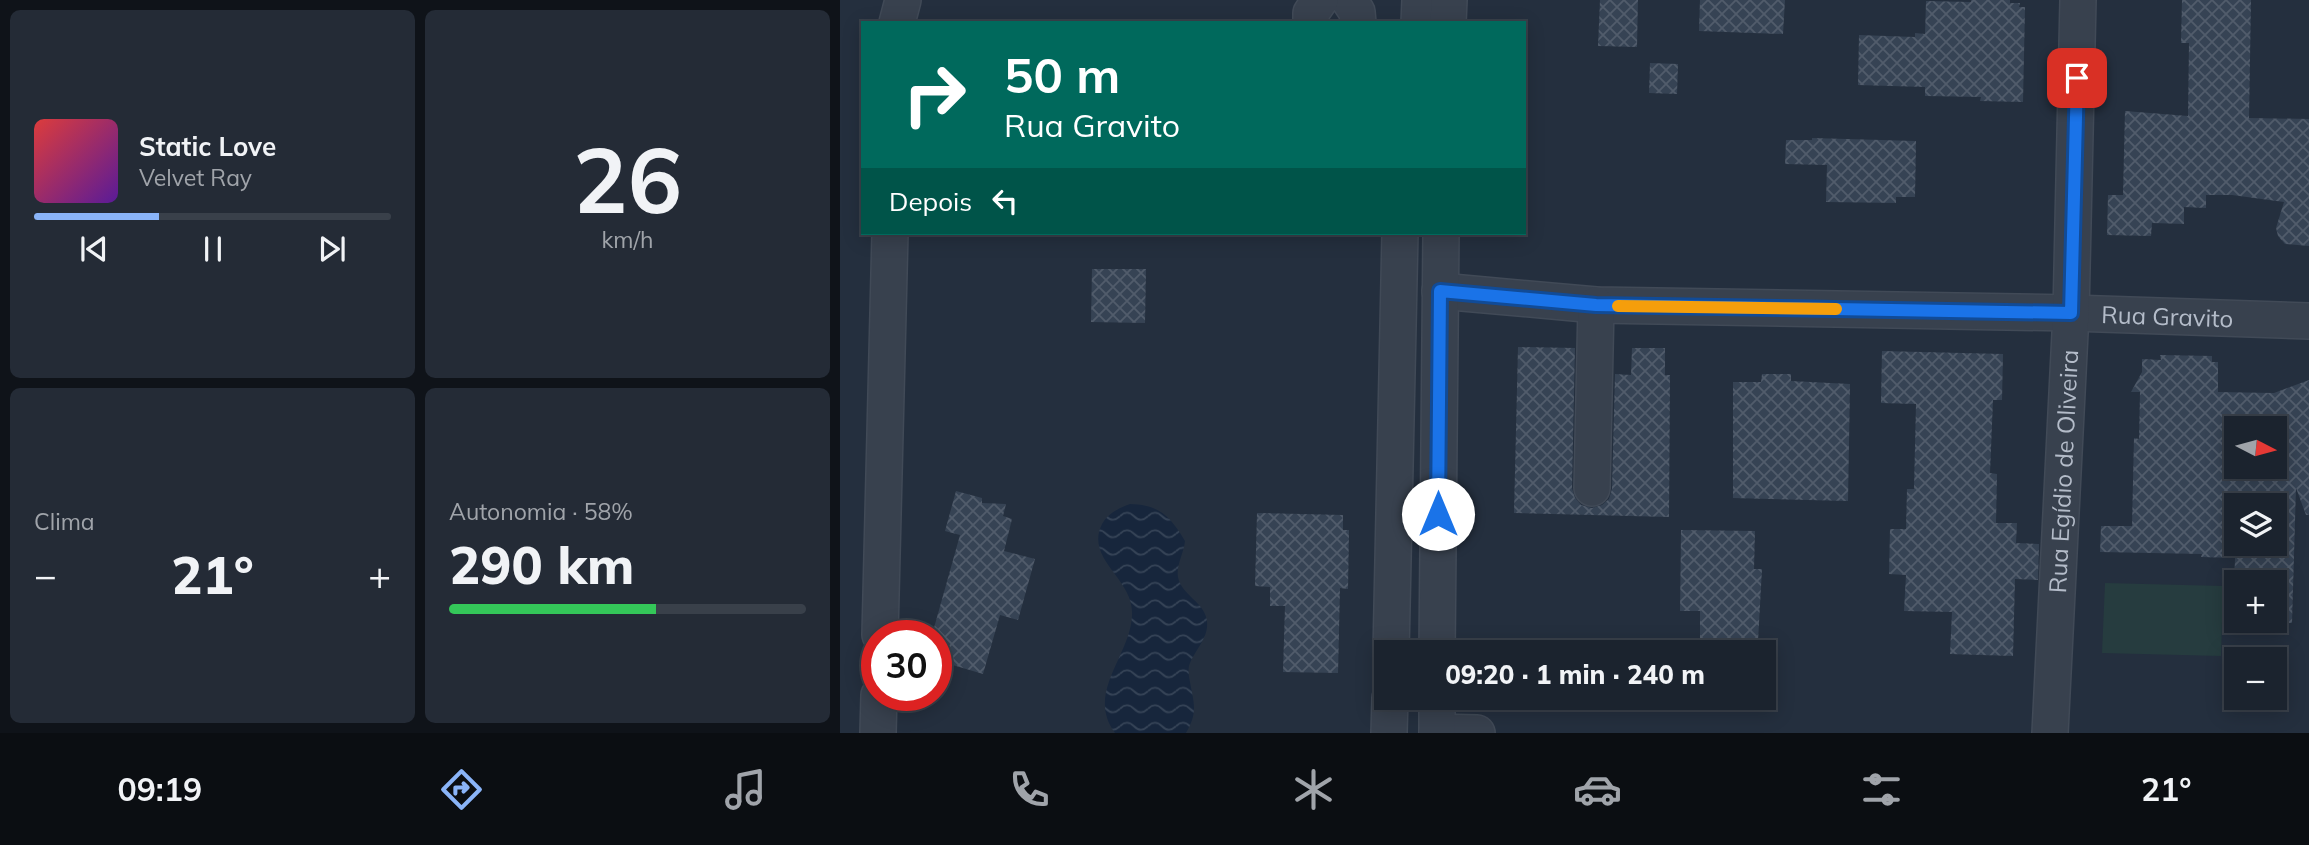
<!DOCTYPE html>
<html lang="pt">
<meta charset="utf-8">
<style>
body{margin:0;font-family:Mulish,sans-serif;background:#242b36;color:#f1f3f6;height:100vh;display:flex;flex-direction:column;font-size:26px;white-space:nowrap}
*{box-sizing:border-box;margin:0}
p{font-size:23px;color:#a0a4aa}
.icon{flex:none;width:38px;height:38px;fill:none;stroke:currentColor;stroke-width:2;stroke-linecap:round;stroke-linejoin:round}
.map{position:relative;flex:1;overflow:hidden}
.panel{display:flex;flex-direction:column;gap:10px;padding:10px;background:#0f1319;width:840px}
.panel>*{flex:none}
.guide{position:absolute;left:21px;top:21px;width:665px;height:214px;border-radius:0px;box-shadow:0 4px 18px #0003,0 0 0 2px #39404a;background:#00695c;color:#fff;overflow:hidden}
.needle{width:46px;rotate:96deg}
.tools{position:absolute;left:1384px;top:416px;display:grid;gap:14px}
.tools a{display:grid;place-items:center;width:63px;height:63px;border-radius:0px;background:#1b232e;box-shadow:0 4px 18px #0003,0 0 0 2px #39404a;font-size:35px}
.speed{position:absolute;left:21px;top:620px;display:flex;gap:14px;font-size:35px;font-weight:700;text-align:center}
.speed>*{display:grid;place-content:center;width:91px;height:91px;border-radius:50%;background:#1b232e;box-shadow:0 4px 18px #0003,0 0 0 2px #39404a;line-height:1}
.speed .limit{border:10px solid #d22;background:#fff;color:#111}
.pin{position:absolute;display:grid;place-items:center;width:60px;height:60px;color:#fff;margin:-30px;border-radius:14px;box-shadow:0 4px 10px #0006}
.me{position:absolute;width:77px;margin:-38px;rotate:0deg;stroke-linejoin:round;filter:drop-shadow(0 0 5px #0008)}
.turn{display:flex;align-items:center;gap:24px;height:147px;padding:0 28px;font-size:32px}
.turn .icon{width:91px;height:91px;stroke-width:2.5}
.turn b{display:block;font-size:49px;line-height:60px}
.then{display:flex;align-items:center;height:66px;padding:0 28px;background:#0003;gap:14px;font-size:26px}
.big{font-size:52px;font-weight:800;line-height:1.1}
.panel .tile{flex:1;display:flex;flex-direction:column;justify-content:center;gap:10px;min-width:0;padding:0 24px;border-radius:10px;background:#242b36}
.panel .dial{align-items:center;gap:0}
.dial b{font-size:91px;line-height:1}
.song{display:flex;align-items:center;gap:21px}
.cover{width:84px;height:84px;border-radius:10px;background:linear-gradient(135deg,hsl(0 70% 55%),hsl(270 70% 35%))}
.played{height:7px;border-radius:4px;background:linear-gradient(90deg,#8ab4f8 35%,#39404a 35%)}
.keys{display:flex;justify-content:space-around;direction:ltr}
.heat{display:flex;justify-content:space-between;align-items:center;font-size:38px;direction:ltr}
.charge{height:10px;border-radius:5px;background:linear-gradient(90deg,#34c759 58%,#39404a 0)}
.panel .tiles{flex:1;display:grid;gap:10px;grid-template-columns:repeat(2,1fr)}
.trip{position:absolute;left:534px;top:640px;width:402px;height:70px;border-radius:0px;background:#1b232e;box-shadow:0 4px 18px #0003,0 0 0 2px #39404a;font-weight:800;line-height:70px;text-align:center}
.dock{display:flex;height:112px;justify-content:space-around;align-items:center;background:#0b0e12;color:#a0a4aa}
.dock .icon{width:49px;height:49px}
.dock .current{color:#8ab4f8}
.dock b{font-size:32px;color:#f1f3f6}
main{display:flex;flex:1;min-height:0}
.map>svg:first-child{display:block}
.garden{fill:#263c3f}
.water{fill:url(#water-waves)}
.building{fill:url(#building-cross-hatch);fill-rule:evenodd}
.lines{fill:none;stroke-linecap:round;stroke-linejoin:round}
.minor-casing{stroke:#414a57;stroke-width:38}
.minor{stroke:#38414e;stroke-width:35}
.route-casing{stroke:#114b97;stroke-width:18}
.route{stroke:#1a73e8;stroke-width:12}
.slow{stroke:#f59e0b;stroke-width:12}
.labels{text-anchor:middle;dominant-baseline:central;stroke-width:7;stroke-linejoin:round;paint-order:stroke}
.street-label{font-size:24px;fill:#b4bcc9;stroke:#1d2633}
</style>
<main>
<section class="panel">
<div class="tiles">
<div class="tile">
<div class="song"><i class="cover"></i><div><b>Static Love</b><p>Velvet Ray</p></div></div>
<div class="played"></div>
<div class="keys"><svg class="icon" aria-label="previous" viewBox="0 0 24 24"><path d="M18 5L8 12l10 7zM5 5v14"/></svg><svg class="icon" aria-label="pause" viewBox="0 0 24 24"><path d="M8 5v14M16 5v14"/></svg><svg class="icon" aria-label="next" viewBox="0 0 24 24"><path d="M6 5l10 7-10 7zM19 5v14"/></svg></div>
</div>
<div class="tile dial"><b>26</b><p>km/h</p></div>
<div class="tile"><p>Clima</p>
<div class="heat"><a>−</a><b class="big">21°</b><a>+</a></div>
</div>
<div class="tile"><p>Autonomia · 58%</p><b class="big">290 km</b><div class="charge"></div></div>
</div>
</section>
<div class="map">
<svg width="1469" height="733" viewBox="0 0 1469 733">
<defs>
<pattern id="water-waves" width="16" height="10" patternUnits="userSpaceOnUse" patternTransform="scale(1.75)"><rect width="16" height="10" fill="#17263c"/><path d="M0 5q4-4 8 0t8 0" fill="none" stroke="#364457"/></pattern>
<pattern id="building-cross-hatch" width="8" height="8" patternUnits="userSpaceOnUse" patternTransform="scale(1.75)"><rect width="8" height="8" fill="#364354"/><path d="M0 0l8 8M0 8l8-8" fill="none" stroke="#515c6b"/></pattern>
</defs>
<rect width="100%" height="100%" fill="#242f3e"/>
<polygon class="garden" points="1265,583 1383,586 1381,656 1262,653"/>
<path class="water" d="M 290,504 C 320,505 330,516 345,541 C 344,553 336,565 338,577 C 341,595 365,602 367,621 C 369,639 354,650 349,666 C 348,671 349,677 350,682 C 354,704 358,712 346,733 L 275,733 C 245,693 291,655 292,615 C 294,581 252,563 259,532 C 263,516 276,509 290,504 Z"/>
<g class="building">
<polygon points="760,0 798,0 797,47 758,46"/>
<polygon points="860,0 945,0 943,34 859,31"/>
<polygon points="1131,0 1170,0 1170,3 1180,3 1179,7 1185,7 1183,102 1140,101 1141,97 1085,96 1085,87 1018,85 1019,35 1075,37 1075,33 1085,34 1086,1 1131,2"/>
<polygon points="1342,0 1411,0 1409,118 1469,119 1469,246 1445,244 1438,236 1436,228 1444,202 1392,195 1366,195 1366,208 1344,207 1344,224 1312,223 1311,236 1267,235 1268,195 1283,195 1285,111 1348,116 1349,43 1341,43"/>
<polygon points="810,63 838,64 837,94 809,93"/>
<polygon points="972,138 1076,141 1075,197 1056,197 1056,203 986,202 987,165 945,164 946,140 972,140"/>
<polygon points="252,269 306,269 305,323 251,322"/>
<polygon points="678,347 735,348 732,488 735,498 741,505 752,508 762,505 769,499 772,489 775,374 791,375 792,348 825,348 825,375 830,375 829,517 674,513"/>
<polygon points="1042,351 1163,354 1162,400 1153,400 1150,473 1157,474 1156,523 1177,523 1176,543 1199,544 1198,580 1175,579 1173,656 1110,654 1112,612 1064,611 1066,575 1049,574 1050,529 1066,529 1067,489 1074,489 1076,404 1041,403"/>
<path d="M 1320,355 L 1372,356 L 1372,362 L 1378,362 L 1378,392 L 1434,393 L 1469,380 L 1469,515 L 1466,515 L 1456,488 L 1452,623 L 1393,621 L 1395,558 L 1361,557 L 1362,554 L 1260,552 L 1261,526 L 1292,526 L 1294,438 L 1299,439 L 1300,392 L 1291,392 L 1302,372 L 1302,359 L 1321,360 ZM 1396,429 L 1435,429 L 1435,467 L 1396,467 ZM 1396,506 L 1435,506 L 1435,544 L 1396,544 ZM 1396,583 L 1435,583 L 1435,621 L 1396,621 Z"/>
<polygon points="922,374 951,374 951,381 1010,384 1008,501 893,498 893,382 921,382"/>
<polygon points="116,491 142,498 142,503 166,504 163,516 172,519 164,551 195,559 178,620 160,615 143,674 106,663 109,652 96,649 96,635 92,635 120,535 105,531"/>
<polygon points="417,513 503,515 503,530 509,530 508,589 500,588 498,673 443,672 445,606 430,606 430,587 415,586"/>
<polygon points="841,530 915,531 914,569 922,569 918,641 860,639 860,611 840,611"/>
</g>
<g class="lines">
<defs>
<g id="minor">
<polyline points="509,0 517,12 518,23"/>
<polyline points="57,23 63,0"/>
<polyline points="471,23 471,13 480,0"/>
<polyline points="579,23 580,0"/>
<polyline points="608,23 609,0"/>
<path id="s1" d="M 600,291 L 756,305 L 1231,313 L 1469,321"/>
<polyline points="752,488 756,305"/>
<polyline points="40,635 50,233"/>
<polyline points="551,653 560,233"/>
<polyline points="597,653 601,233"/>
<polyline points="597,732 637,733"/>
<polyline points="38,733 39,695"/>
<polyline points="549,733 550,698"/>
<polyline points="597,733 597,698"/>
<path id="s2" d="M 1210,733 L 1231,313 L 1238,0"/>
</g>
</defs>
<use href="#minor" class="minor-casing"/>
<use href="#minor" class="minor"/>
</g>
<g class="lines">
<defs>
<polyline id="route" points="598,514 600,291 756,305 1231,313 1237,78"/>
</defs>
<use href="#route" class="route-casing"/>
<use href="#route" class="route"/>
<polyline class="slow" points="778,306 996,309"/>
</g>
<g class="labels">
<g class="street-label">
<text stroke="none"><textPath href="#s1" startOffset="728">Rua Gravito</textPath></text>
<text stroke="none"><textPath href="#s2" startOffset="262">Rua Egídio de Oliveira</textPath></text>
</g>
</g>
</svg>
<div class="tools">
<a><svg class="needle" viewBox="-14 -14 28 28"><path d="M0-13l5 13h-10z" fill="#e53935"/><path d="M0 13l5-13h-10z" fill="#a0a4aa"/></svg></a>
<a><svg class="icon" aria-label="layers" viewBox="0 0 24 24"><path d="M12 4l9 5-9 5-9-5zM3 14l9 5 9-5"/></svg></a>
<a>+</a>
<a>−</a>
</div>
<div class="speed"><div class="limit">30</div></div>
<div class="pin" style="left:1237px;top:78px;background:#d93025"><svg class="icon" aria-label="arrive" viewBox="0 0 24 24"><path d="M6 21V4h12l-3 4 3 4H6"/></svg></div>
<svg class="me" style="left:598px;top:514px" viewBox="-20 -20 40 40"><circle r="19" fill="#fff"/><path d="M0-13L10 11 0 6-10 11z" fill="#1a73e8"/></svg>
<div class="trip">09:20 · 1 min · 240 m</div>
<div class="guide">
<div class="turn"><svg class="icon" aria-label="right" viewBox="0 0 24 24"><path d="M7 20v-9h11M14 6l5 5-5 5"/></svg><div><b>50 m</b>Rua Gravito</div></div>
<div class="then">Depois<svg class="icon" aria-label="left" viewBox="0 0 24 24"><path d="M17 20v-9H6M10 6l-5 5 5 5"/></svg></div>
</div>
</div>
</main>
<nav class="dock">
<b>09:19</b>
<svg class="icon current" aria-label="directions" viewBox="0 0 24 24"><path d="M12 3l9 9-9 9-9-9zM9 14v-3h6M13 9l2 2-2 2"/></svg>
<svg class="icon" aria-label="music" viewBox="0 0 24 24"><path d="M9 18V5l10-2v13"/><circle cx="6" cy="18" r="3"/><circle cx="16" cy="16" r="3"/></svg>
<svg class="icon" aria-label="phone" viewBox="0 0 24 24"><path d="M5 4h4l2 5-3 2q2 4 5 5l2-3 5 2v4C11 20 4 13 5 4z"/></svg>
<svg class="icon" aria-label="climate" viewBox="0 0 24 24"><path d="M12 3v18M4 7l16 10M4 17L20 7"/></svg>
<svg class="icon" aria-label="car" viewBox="0 0 24 24"><path d="M5 17H2v-5l4-1 3-4h7l3 4 3 1v5h-3M9 17h6M6 11h13"/><circle cx="7" cy="17" r="2"/><circle cx="17" cy="17" r="2"/></svg>
<svg class="icon" aria-label="filters" viewBox="0 0 24 24"><path d="M4 7h16M4 17h16"/><circle cx="9" cy="7" r="2"/><circle cx="15" cy="17" r="2"/></svg>
<b>21°</b>
</nav>
